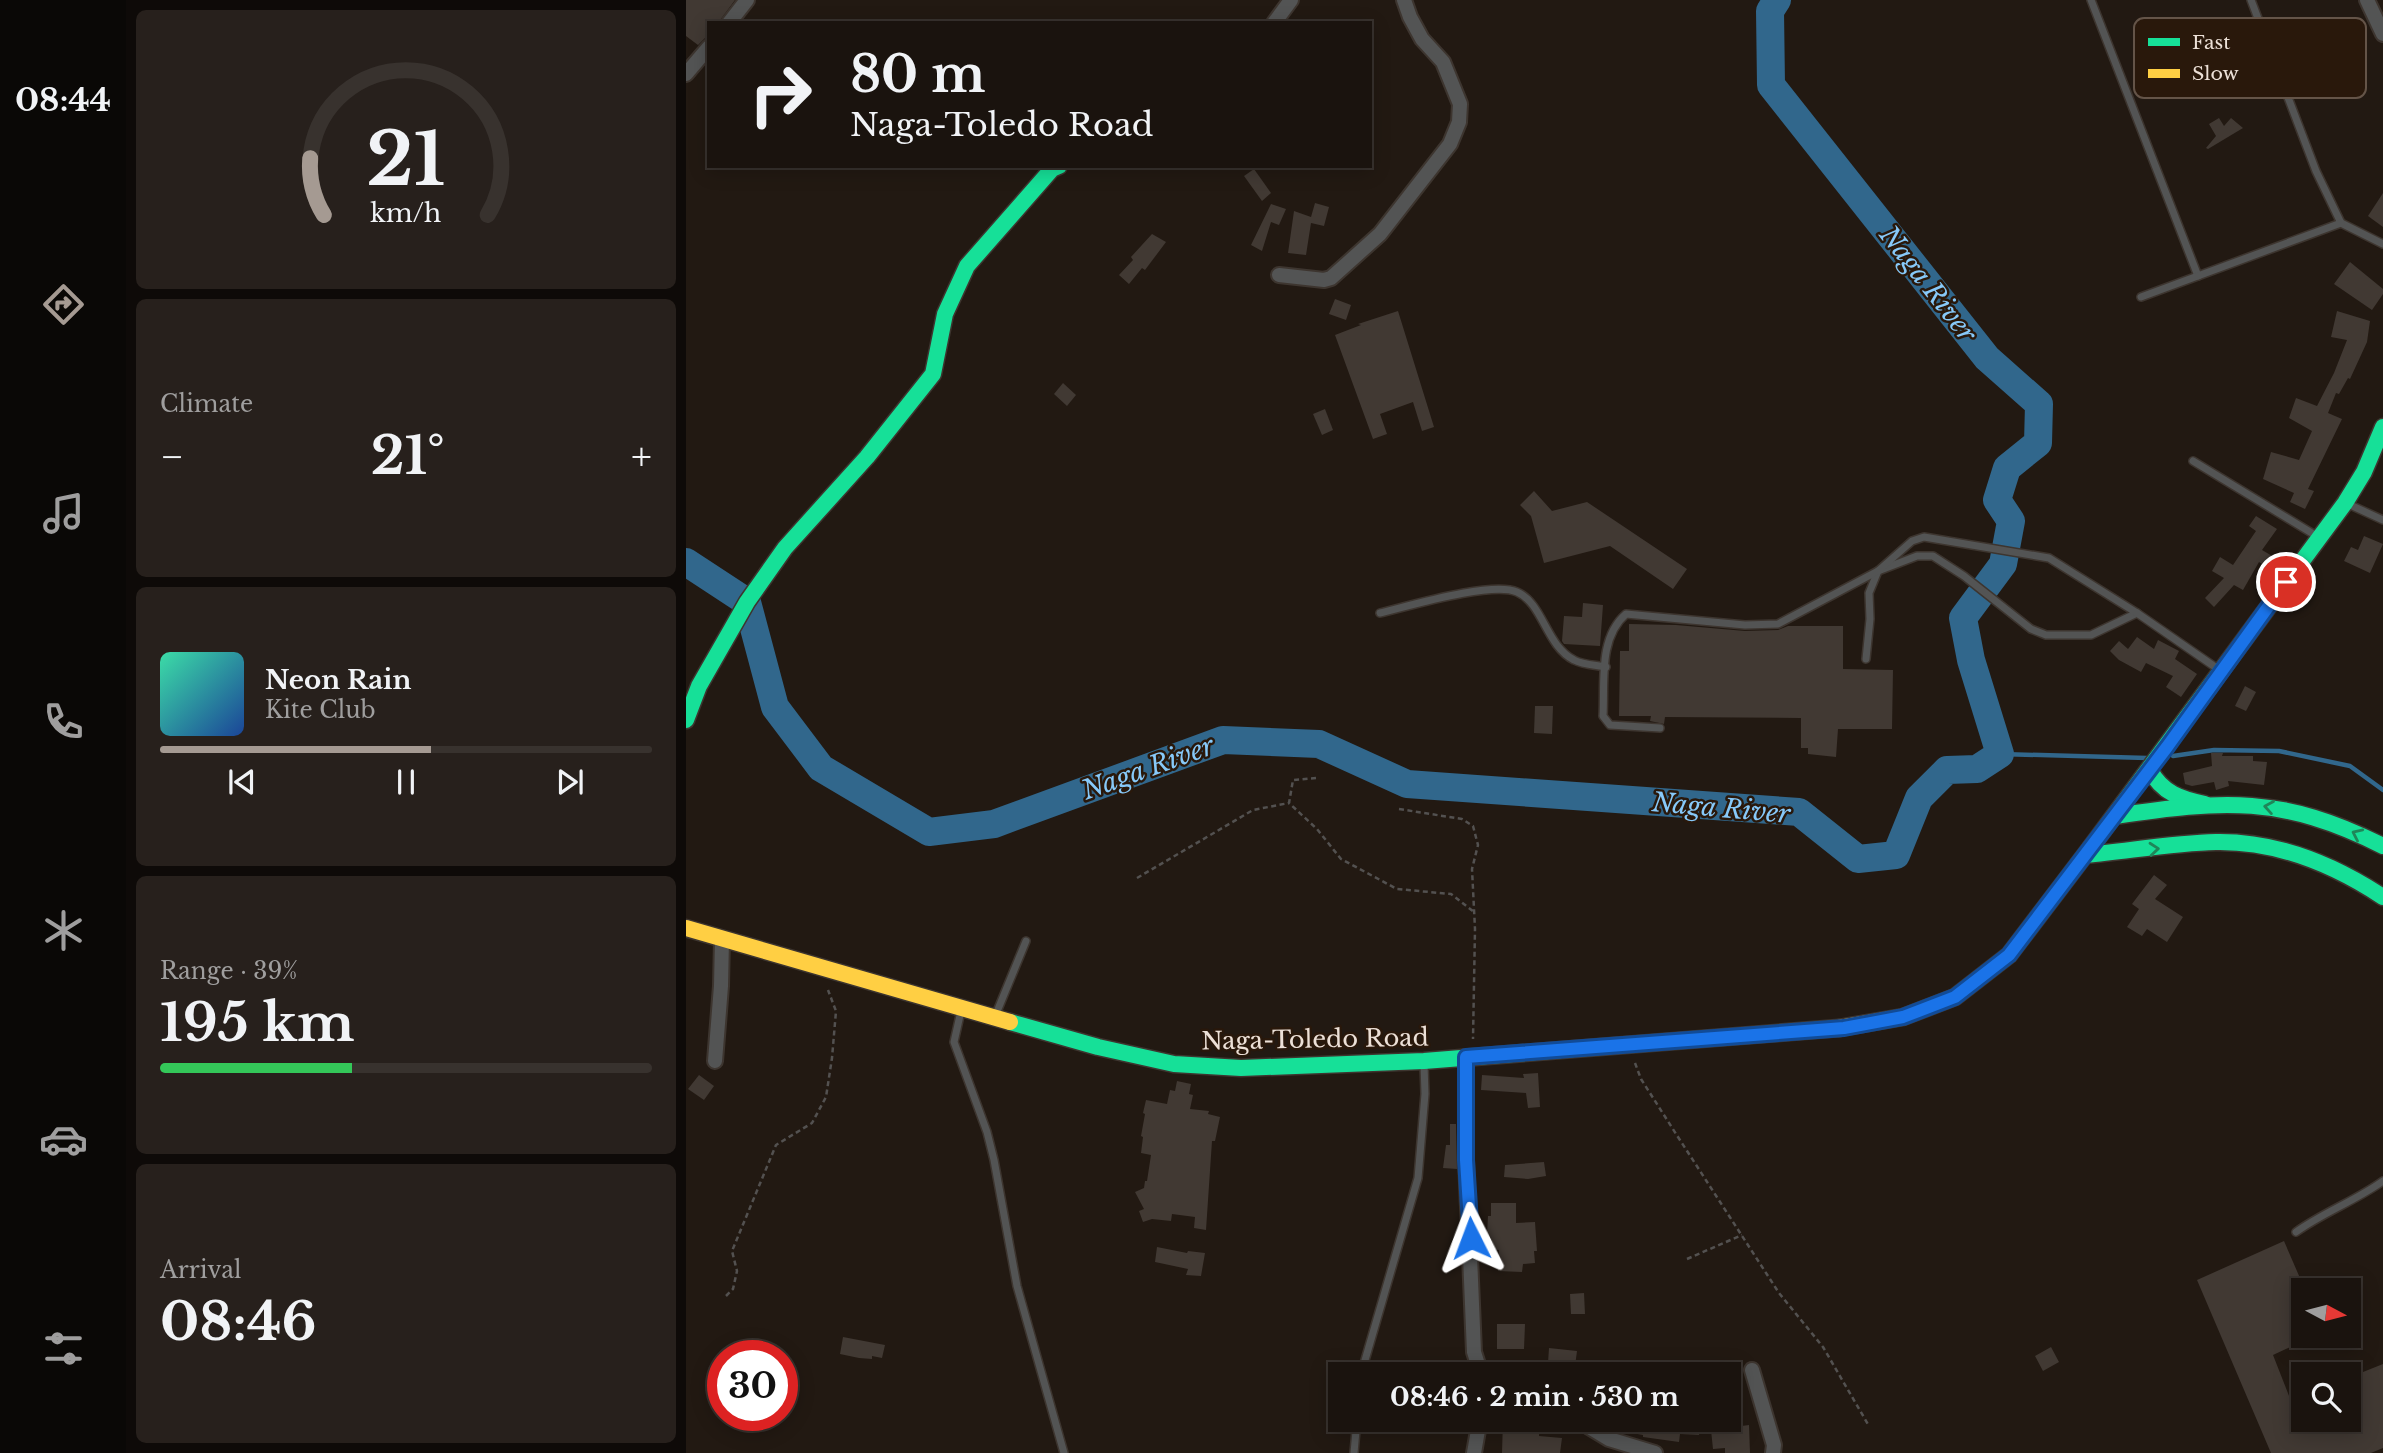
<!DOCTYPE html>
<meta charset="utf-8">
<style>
body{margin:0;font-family:"Libre Baskerville",serif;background:#27201c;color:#f1f3f6;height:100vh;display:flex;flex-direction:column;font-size:26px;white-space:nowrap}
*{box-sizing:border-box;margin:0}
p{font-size:23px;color:#9f9e9e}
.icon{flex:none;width:38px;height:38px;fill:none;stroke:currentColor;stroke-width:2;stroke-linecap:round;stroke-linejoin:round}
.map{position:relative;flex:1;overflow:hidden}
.details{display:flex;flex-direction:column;gap:10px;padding:10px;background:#0e0a08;width:560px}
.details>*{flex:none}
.guide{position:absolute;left:21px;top:21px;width:665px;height:147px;border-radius:0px;box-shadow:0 4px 18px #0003,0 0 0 2px #38322e;background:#1a130e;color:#f1f3f6;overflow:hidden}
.needle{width:46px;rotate:97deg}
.buttons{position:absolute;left:1605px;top:1278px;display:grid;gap:14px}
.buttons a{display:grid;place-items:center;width:70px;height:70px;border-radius:0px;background:#1a130e;box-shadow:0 4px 18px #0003,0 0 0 2px #38322e;font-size:35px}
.speed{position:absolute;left:21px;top:1340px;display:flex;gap:14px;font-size:35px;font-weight:700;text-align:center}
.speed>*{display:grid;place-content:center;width:91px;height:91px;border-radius:50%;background:#1a130e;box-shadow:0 4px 18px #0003,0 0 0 2px #38322e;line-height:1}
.speed .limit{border:10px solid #d22;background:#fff;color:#111}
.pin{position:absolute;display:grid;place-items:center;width:60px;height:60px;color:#fff;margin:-30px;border:4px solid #fff;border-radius:50%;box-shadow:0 2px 7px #0007}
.me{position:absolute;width:77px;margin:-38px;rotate:357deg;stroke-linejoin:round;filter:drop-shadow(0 0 5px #0008)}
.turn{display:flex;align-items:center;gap:24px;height:147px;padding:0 28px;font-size:32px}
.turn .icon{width:91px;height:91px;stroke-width:2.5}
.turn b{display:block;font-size:49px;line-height:60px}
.big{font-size:52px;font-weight:800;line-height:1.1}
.details .tile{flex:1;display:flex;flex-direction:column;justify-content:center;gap:10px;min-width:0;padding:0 24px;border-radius:10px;background:#27201c}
.details .dial{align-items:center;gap:0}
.dial svg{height:182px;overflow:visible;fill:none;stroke:#38322e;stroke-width:7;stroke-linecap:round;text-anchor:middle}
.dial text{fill:#f1f3f6;stroke:none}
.song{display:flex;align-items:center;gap:21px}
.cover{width:84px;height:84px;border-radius:10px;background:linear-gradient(135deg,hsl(160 70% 55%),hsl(220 70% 35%))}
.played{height:7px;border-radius:4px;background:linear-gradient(90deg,#a59a92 55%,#38322e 55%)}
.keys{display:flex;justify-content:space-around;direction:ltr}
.heat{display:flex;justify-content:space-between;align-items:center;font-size:38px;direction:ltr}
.charge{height:10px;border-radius:5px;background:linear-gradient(90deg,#34c759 39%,#38322e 0)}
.trip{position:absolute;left:642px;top:1362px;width:413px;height:70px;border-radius:0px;background:#1a130e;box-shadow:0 4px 18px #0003,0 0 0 2px #38322e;font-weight:800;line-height:70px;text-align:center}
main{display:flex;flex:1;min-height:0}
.dock{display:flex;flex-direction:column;width:126px;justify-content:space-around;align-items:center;background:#0a0806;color:#9f9e9e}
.dock .icon{width:49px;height:49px}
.dock .current{color:#a59a92}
.dock b{font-size:32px;color:#f1f3f6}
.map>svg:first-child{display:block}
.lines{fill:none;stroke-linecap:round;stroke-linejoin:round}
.stream{stroke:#31678c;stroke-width:4.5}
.river{stroke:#31678c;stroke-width:28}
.building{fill:#413933}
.lane-casing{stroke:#3d352f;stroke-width:10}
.street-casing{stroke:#3d352f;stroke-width:18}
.fast-casing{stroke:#3d352f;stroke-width:19}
.slow-casing{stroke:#3d352f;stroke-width:19}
.path{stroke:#535150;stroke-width:2.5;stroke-dasharray:5 3.5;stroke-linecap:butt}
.lane{stroke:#535454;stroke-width:7}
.street{stroke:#535454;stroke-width:14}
.fast{stroke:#16e098;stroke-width:16}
.slow{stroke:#ffcf43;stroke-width:16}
.oneway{stroke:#1f8659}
.route-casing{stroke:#114b97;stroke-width:18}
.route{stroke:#1a73e8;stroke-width:12}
.labels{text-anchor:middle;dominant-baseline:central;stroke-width:5;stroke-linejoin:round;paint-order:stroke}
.street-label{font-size:24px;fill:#ece0d7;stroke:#29180b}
.water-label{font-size:26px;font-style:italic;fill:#87c9f9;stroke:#29180b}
.key{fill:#29180b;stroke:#645448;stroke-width:2}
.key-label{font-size:19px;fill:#ece0d7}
</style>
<main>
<nav class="dock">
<b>08:44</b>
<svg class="icon current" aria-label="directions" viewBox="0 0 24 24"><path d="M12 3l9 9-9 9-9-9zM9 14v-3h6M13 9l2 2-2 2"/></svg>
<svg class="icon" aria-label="music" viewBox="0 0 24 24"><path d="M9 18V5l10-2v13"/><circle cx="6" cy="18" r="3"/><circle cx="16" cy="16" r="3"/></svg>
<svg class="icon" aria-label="phone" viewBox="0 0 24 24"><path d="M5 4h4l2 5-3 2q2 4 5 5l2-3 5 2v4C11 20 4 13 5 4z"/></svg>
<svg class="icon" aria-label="climate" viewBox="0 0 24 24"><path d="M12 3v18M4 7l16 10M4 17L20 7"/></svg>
<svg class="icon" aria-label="car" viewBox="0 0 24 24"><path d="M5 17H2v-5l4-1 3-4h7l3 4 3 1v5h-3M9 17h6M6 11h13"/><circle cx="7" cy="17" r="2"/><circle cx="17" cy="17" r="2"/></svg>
<svg class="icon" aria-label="filters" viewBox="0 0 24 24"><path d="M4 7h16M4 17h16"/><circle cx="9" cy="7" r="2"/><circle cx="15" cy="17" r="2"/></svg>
</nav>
<section class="details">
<div class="tile dial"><svg viewBox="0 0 100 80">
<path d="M14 69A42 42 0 1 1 86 69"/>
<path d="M14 69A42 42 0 0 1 8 44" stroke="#a59a92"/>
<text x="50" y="56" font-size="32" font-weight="700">21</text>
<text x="50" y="72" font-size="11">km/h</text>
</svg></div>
<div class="tile"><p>Climate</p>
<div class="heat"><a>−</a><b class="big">21°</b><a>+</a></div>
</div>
<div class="tile">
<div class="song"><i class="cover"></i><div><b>Neon Rain</b><p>Kite Club</p></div></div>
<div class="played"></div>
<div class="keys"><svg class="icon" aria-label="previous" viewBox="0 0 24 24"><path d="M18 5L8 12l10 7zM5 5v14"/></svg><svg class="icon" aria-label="pause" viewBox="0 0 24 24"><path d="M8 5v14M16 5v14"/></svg><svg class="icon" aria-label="next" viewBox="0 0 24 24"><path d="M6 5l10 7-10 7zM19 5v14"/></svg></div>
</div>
<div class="tile"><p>Range · 39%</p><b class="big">195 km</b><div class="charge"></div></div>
<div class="tile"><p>Arrival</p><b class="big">08:46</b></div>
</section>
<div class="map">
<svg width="1697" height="1453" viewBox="0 0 1697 1453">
<rect width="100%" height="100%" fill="#221912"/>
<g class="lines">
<g class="stream">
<polyline points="1314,754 1461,758"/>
<polyline points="1487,756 1528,750 1593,751 1664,766 1697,790"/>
</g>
<polyline class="river" points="0,562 61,602 89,707 135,768 243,832 308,824 537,740 633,744 721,784 1113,812 1172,859 1210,855 1233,798 1261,770 1291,769 1314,754 1285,660 1277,618 1317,564 1325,521 1311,500 1321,468 1352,443 1353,404 1301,358 1085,85 1084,11 1091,0"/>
</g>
<g class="building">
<polygon points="0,0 49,0 32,23 23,23 23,34 12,45 0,36"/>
<polygon points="1533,118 1538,126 1545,118 1557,128 1522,149 1520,148 1530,136 1523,124"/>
<polygon points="568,169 585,193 576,201 558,176"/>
<polygon points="1697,193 1697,227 1682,216"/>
<polygon points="629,203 643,207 638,226 625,223 620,255 602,253 608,211 625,217"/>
<polygon points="585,204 600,209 593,225 585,222 576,251 565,245"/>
<polygon points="466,234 480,242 459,270 456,268 443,284 433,275 447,260 445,257"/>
<polygon points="1664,262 1697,289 1697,294 1686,310 1648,284"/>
<polygon points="649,299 665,305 660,320 643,314"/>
<polygon points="712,311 748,427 736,431 727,402 694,414 701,434 687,439 649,335 675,325 672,324"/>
<polygon points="1651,311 1684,321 1681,342 1664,379 1662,378 1653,394 1650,393 1642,413 1656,419 1622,489 1628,491 1619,509 1604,502 1608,493 1577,479 1585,452 1613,460 1626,431 1603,418 1610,398 1631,406 1648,373 1661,340 1645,337"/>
<polygon points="377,383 390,395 381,406 368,394"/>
<polygon points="639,409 647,430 636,435 627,414"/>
<polygon points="848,491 866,511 901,502 1001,569 987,589 924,546 858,563 845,516 834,505"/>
<polygon points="1570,516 1591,529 1576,550 1593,560 1587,571 1573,562 1557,590 1548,585 1528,607 1519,598 1538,578 1526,571 1534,557 1547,565 1570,531 1563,526"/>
<polygon points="1678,536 1697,544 1684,573 1658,561 1665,547 1672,550"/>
<polygon points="897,603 917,605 914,646 878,644 876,641 878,616 896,617"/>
<polygon points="943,624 990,625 1059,631 1092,630 1102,626 1157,626 1157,669 1207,670 1206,729 1152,729 1150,757 1122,754 1122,748 1115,748 1115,718 979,717 978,724 964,721 965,716 933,716 934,651 943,651"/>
<polygon points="1451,637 1468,649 1472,640 1493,651 1489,659 1511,674 1495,697 1480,687 1487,676 1460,663 1455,672 1433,660 1424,651 1433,641 1442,649"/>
<polygon points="1559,686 1570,692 1560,711 1549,706"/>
<polygon points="849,706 867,706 866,734 848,733"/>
<polygon points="1525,753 1537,753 1536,756 1567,756 1567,761 1581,762 1578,785 1542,781 1543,786 1530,790 1528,782 1506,786 1499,784 1497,773 1526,766"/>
<polygon points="1468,875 1481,885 1469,899 1497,917 1481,942 1461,929 1456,936 1441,927 1453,909 1446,904"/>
<polygon points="852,1073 854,1107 842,1108 840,1093 795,1090 796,1075 838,1078 837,1074"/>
<polygon points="13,1075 28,1086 18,1100 2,1089"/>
<polygon points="491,1081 505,1084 503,1094 507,1095 504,1109 523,1111 522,1114 534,1117 529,1141 526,1141 520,1230 508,1228 509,1217 486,1214 485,1221 466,1219 457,1222 453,1211 458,1209 449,1192 458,1188 459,1181 461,1181 465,1155 455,1153 457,1137 455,1136 459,1114 457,1113 460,1100 481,1104 484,1090 489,1091"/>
<polygon points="764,1124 770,1124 771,1169 757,1168 760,1145 764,1145"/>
<polygon points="858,1162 860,1176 842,1179 818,1177 819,1165"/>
<polygon points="805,1203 830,1203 830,1223 849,1222 851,1251 848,1251 849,1263 837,1264 836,1272 812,1271 813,1250 795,1248 796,1233 801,1234 802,1216 805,1216"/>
<polygon points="1598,1241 1617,1285 1617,1341 1587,1355 1605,1401 1617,1396 1617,1419 1662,1419 1662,1378 1697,1364 1697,1448 1685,1453 1585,1453 1511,1280"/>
<polygon points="471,1247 501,1253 502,1251 519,1253 515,1276 500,1275 502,1269 469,1262"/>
<polygon points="898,1293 899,1314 885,1314 884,1294"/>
<polygon points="811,1324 839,1324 838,1349 811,1349"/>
<polygon points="157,1337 199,1345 196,1358 186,1356 186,1359 173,1358 154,1354"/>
<polygon points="1365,1347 1373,1362 1357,1371 1349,1356"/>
<polygon points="863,1348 891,1351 888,1374 842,1374 844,1361 862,1363"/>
<polygon points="817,1419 854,1419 853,1436 876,1438 874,1453 816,1453"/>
<polygon points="931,1419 1015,1421 1013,1435 994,1434 993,1442 957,1437 957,1435 929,1430"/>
<polygon points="1063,1425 1064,1453 1039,1453 1039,1448 1027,1449 1025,1430"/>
</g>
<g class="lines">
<defs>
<g id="lane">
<polyline points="1405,0 1512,276"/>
<polyline points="1565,0 1630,171 1655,223 1697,244"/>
<polyline points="1455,297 1655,223"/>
<polyline points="1507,461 1629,535"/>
<polyline points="1662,504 1697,520"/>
<path d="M 694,613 C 723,606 806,581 831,592 C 857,603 860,646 888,660 C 897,665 910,665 920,667"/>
<polyline points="1180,659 1184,619 1183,593 1192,571 1231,556 1247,556 1278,576 1345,629 1360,635 1405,635 1451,613"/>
<path d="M 974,728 L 924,725 L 917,716 C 919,683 912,638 940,614 L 1059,625 L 1092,624 L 1192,571 L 1226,541 L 1238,537 L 1363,558 L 1451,613 L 1532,669"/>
<polyline points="275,1011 268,1042 301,1132 308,1160 331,1286 378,1453"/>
<polyline points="310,1014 340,941"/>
<path d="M 1610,1232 C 1638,1212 1669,1201 1697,1181"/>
<polyline points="675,1374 732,1178 739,1094 738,1064"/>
<polyline points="668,1453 671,1419"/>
</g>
<g id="street">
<polyline points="1681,0 1697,34"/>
<polyline points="43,23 61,0"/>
<polyline points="588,23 605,0"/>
<polyline points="0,74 23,47"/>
<polyline points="593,275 638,280 645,278 694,234 764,144 773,122 774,104 757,62 736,39 724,17 718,0"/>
<polyline points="780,1057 780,1160 788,1352 795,1374"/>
<polyline points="29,1061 35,986 36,939"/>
<polyline points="1066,1370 1088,1445 1087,1453"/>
<polyline points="890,1419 923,1439 969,1453"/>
<polyline points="788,1453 794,1419"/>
</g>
<g id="fast">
<polyline points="0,720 13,686 61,602 99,548 181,457 247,374 259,314 281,266 366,169 373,166"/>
<path d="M 1464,770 C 1476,793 1495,799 1519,804"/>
<path d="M 1429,816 C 1537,800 1596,795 1697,846"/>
<polyline points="1405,847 1659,503 1678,472 1697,427"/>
<path d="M 1400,855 C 1443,851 1487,843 1530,842 C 1590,841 1647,864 1697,897"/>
<polyline points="324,1022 412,1047 488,1064 555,1068 738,1061 1153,1028"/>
</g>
<g id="slow">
<polyline points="0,928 324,1022"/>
<polyline points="1153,1028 1217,1017 1269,997 1323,955 1405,847"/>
</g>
</defs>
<use href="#lane" class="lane-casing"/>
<use href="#street" class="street-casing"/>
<use href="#fast" class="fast-casing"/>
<use href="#slow" class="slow-casing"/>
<g class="path">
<polyline points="630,778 607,780 603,803 631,829 655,859 711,889 765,894 788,912"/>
<polyline points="713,809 776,819 787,826 792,845 786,869 789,929 787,1039"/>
<polyline points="451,878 567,810 603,803"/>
<polyline points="949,1063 955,1079 992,1137 1093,1293 1137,1347 1183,1426"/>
<polyline points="1001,1259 1056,1235"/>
<polyline points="40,1296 47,1289 51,1271 46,1251 90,1145 126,1123 140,1097 146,1058 150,1011 142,990"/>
</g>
<use href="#lane" class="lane"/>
<use href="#street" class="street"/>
<use href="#fast" class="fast"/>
<use href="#slow" class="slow"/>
</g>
<defs><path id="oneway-chevron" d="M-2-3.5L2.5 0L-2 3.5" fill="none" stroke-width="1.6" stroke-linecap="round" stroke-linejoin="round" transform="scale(1.75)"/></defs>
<g class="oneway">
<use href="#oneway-chevron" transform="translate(1583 807) rotate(-170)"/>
<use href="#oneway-chevron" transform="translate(1671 834) rotate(-155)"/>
<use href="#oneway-chevron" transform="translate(1468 849) rotate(-5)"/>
</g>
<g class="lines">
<defs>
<polyline id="route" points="785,1238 780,1160 780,1057 1158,1028 1217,1017 1269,997 1323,955 1481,747 1600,582"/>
</defs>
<use href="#route" class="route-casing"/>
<use href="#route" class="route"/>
</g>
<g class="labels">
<g class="street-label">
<text transform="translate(629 1039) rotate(-1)">Naga-Toledo Road</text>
</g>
<g class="water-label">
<text transform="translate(1242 284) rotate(52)">Naga River</text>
<text transform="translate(462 768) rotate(-20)">Naga River</text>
<text transform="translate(1035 808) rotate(5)">Naga River</text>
</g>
</g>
<rect x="1448" y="18" width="232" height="80" rx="10" class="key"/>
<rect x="1462" y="38" width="32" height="8" fill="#16e098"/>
<rect x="1462" y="69" width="32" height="9" fill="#ffcf43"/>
<g class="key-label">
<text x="1506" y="49">Fast</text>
<text x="1506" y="80">Slow</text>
</g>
</svg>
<div class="buttons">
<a><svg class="needle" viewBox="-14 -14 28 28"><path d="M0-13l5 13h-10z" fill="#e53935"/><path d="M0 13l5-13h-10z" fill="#9f9e9e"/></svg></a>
<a><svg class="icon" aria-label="search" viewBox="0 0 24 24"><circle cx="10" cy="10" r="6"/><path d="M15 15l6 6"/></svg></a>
</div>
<div class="speed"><div class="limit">30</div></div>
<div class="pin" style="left:1600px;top:582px;background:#d93025"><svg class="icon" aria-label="arrive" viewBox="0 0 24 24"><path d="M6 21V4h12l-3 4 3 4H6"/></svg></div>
<svg class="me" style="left:785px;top:1238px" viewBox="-20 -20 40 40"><path d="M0-17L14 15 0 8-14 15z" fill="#1a73e8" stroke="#fff" stroke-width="4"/></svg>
<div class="trip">08:46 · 2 min · 530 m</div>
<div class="guide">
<div class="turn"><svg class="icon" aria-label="right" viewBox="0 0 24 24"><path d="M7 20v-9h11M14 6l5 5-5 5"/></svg><div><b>80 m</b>Naga-Toledo Road</div></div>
</div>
</div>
</main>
